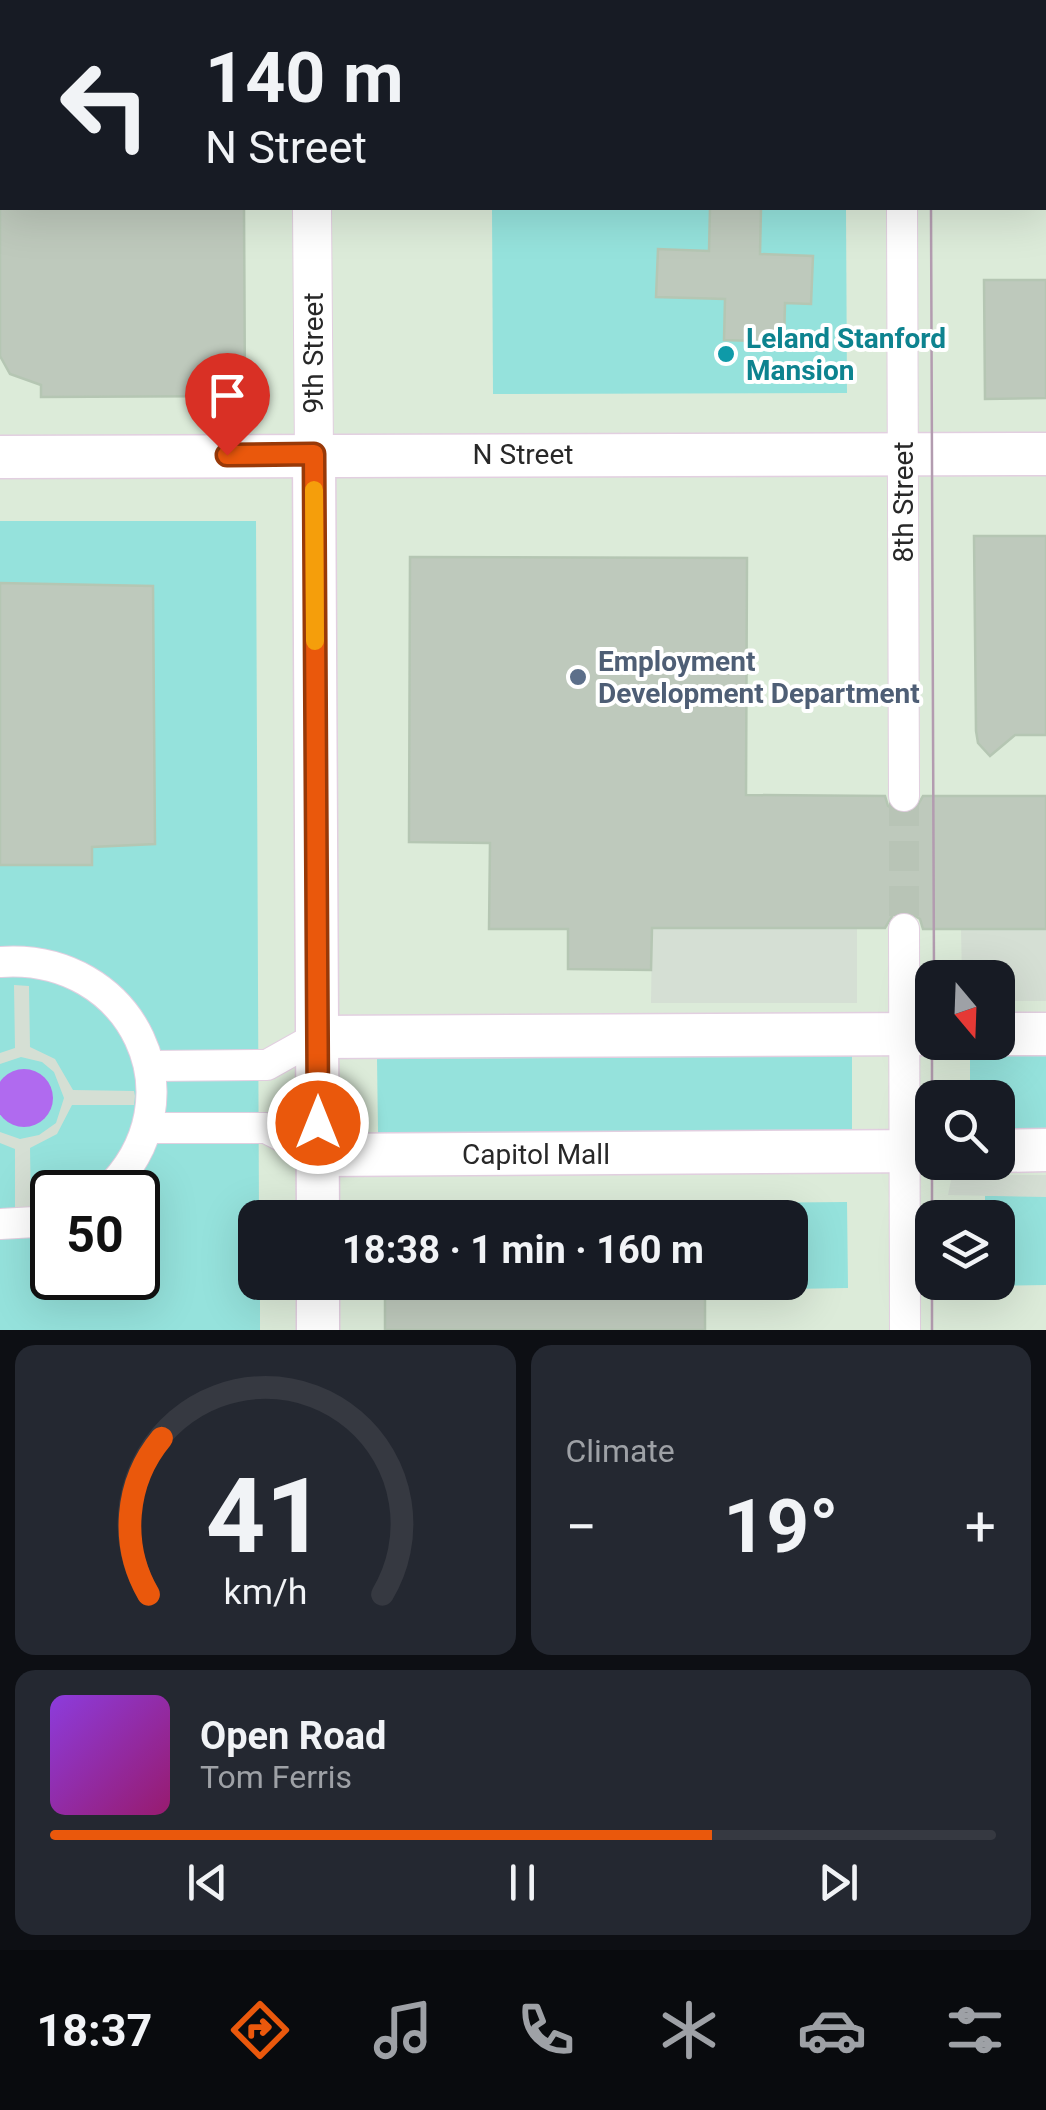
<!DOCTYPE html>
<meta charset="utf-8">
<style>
body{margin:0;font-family:Roboto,sans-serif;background:#242831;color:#f1f3f6;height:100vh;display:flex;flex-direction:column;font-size:38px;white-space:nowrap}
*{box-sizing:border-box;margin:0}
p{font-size:32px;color:#9ea1a6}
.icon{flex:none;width:55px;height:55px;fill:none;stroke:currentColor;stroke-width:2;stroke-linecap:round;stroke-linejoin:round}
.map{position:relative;height:1330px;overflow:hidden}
.panel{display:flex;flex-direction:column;gap:15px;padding:15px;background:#0d0f14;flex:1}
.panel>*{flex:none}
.top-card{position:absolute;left:0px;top:0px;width:1048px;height:210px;box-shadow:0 10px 40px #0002;background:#171b24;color:#f1f3f6;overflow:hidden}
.needle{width:65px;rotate:161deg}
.controls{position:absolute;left:915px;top:960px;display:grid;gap:20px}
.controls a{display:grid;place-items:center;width:100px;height:100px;border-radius:20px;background:#171b24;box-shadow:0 10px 40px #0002;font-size:50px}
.speed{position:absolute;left:30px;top:1170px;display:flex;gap:20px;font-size:50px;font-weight:700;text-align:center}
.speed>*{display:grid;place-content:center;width:130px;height:130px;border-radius:50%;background:#171b24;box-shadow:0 10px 40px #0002;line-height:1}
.speed .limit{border:5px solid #111;border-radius:15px;background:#fff;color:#111}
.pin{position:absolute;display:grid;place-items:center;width:85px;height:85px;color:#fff;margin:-102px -42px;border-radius:50% 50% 50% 0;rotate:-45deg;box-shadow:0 0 10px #0007}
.pin .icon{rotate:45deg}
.me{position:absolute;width:110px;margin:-55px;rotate:0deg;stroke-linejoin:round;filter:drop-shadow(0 0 8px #0008)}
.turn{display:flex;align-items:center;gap:35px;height:210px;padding:0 40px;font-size:45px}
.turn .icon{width:130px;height:130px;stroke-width:2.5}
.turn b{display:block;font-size:70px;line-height:85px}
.big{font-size:75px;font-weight:700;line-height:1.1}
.panel .widget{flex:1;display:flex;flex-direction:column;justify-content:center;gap:15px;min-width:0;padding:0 35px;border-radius:20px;background:#242831}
.panel .dial{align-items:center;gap:0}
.dial svg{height:260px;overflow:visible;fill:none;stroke:#363941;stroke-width:7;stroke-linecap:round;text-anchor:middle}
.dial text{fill:#f1f3f6;stroke:none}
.song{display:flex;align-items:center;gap:30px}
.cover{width:120px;height:120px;border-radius:15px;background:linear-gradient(135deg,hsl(270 70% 55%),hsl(320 70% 35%))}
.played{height:10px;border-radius:5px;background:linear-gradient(90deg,#ea580c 70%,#363941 70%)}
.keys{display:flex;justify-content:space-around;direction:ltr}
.heat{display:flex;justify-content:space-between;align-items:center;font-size:55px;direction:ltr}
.panel .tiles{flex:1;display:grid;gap:15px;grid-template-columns:1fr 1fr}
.widget:last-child{grid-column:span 2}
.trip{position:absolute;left:238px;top:1200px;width:570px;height:100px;border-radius:20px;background:#171b24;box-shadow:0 10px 40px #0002;font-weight:700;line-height:100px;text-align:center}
.dock{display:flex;height:160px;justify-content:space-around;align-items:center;background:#090b0e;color:#9ea1a6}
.dock .icon{width:70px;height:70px}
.dock .active{color:#ea580c}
.dock b{font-size:45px;color:#f1f3f6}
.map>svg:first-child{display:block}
.green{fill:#95e2dc;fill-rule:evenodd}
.plaza{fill:#d5dfd4}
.water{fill:#b06aef}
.building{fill:#bec9bc;stroke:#b5c6b3;stroke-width:2.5}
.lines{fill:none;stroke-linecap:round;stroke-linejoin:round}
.minor-tunnel{stroke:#b8c4b6;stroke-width:30;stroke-dasharray:30 15;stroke-linecap:butt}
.minor-casing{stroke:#e2cfe0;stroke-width:32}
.tertiary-casing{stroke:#e2cfe0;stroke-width:40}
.secondary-casing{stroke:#e2cfe0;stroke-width:45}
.minor{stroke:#fff;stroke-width:30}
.tertiary{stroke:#fff;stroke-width:38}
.secondary{stroke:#fff;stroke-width:42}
.tram{stroke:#b39cb0;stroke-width:2.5}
.route-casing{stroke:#983908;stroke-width:25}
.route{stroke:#ea580c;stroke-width:18}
.slow{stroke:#f59e0b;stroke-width:18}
.culture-dot{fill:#0f9aa8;stroke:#fff;stroke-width:4}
.service-dot{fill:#5c6f8a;stroke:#fff;stroke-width:4}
.labels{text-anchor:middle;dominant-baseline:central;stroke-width:8;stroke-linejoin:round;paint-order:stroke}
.culture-label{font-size:28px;font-weight:bold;fill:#0d838f;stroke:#fff;text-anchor:start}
.street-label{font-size:28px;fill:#282828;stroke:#fff}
.service-label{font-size:28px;font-weight:bold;fill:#4e5e75;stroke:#fff;text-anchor:start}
</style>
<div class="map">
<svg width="1046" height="1330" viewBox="0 0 1046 1330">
<rect width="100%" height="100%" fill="#dcebd9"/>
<g class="green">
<polygon points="492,208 846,208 847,393 493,394"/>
<path d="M 0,521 L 256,521 L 259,1217 L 255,1218 L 255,1282 L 260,1283 L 260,1330 L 0,1330 ZM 52,1192 L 138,1192 L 138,1278 L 52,1278 Z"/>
<polygon points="852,1056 852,1131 378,1133 377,1059"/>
<polygon points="970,1056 1046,1056 1046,1129 998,1130 998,1098 970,1097"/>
<polygon points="1046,1195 1046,1285 986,1286 986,1283 998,1282 998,1218 985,1217 985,1196"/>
<polygon points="847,1202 848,1288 735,1290 735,1283 790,1282 790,1218 735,1217 734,1203"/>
</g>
<g class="plaza">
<polygon points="652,928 857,928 857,1003 651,1003"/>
<polygon points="1046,929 1046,1001 998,1001 998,978 962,977 961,930"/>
<polygon points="14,985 29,986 30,1047 55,1059 73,1090 134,1091 135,1096 134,1105 72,1105 57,1134 30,1148 31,1211 15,1211 15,1149 0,1143 0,1132 20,1139 39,1135 56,1123 64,1098 54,1072 42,1062 21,1057 0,1064 0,1053 15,1048"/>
<polygon points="952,1175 1046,1175 1046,1197 948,1195"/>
</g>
<circle class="water" cx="24" cy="1098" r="29"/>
<g class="building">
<polygon points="0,208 244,208 245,396 41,397 41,385 10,374 0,356"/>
<polygon points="710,208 761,208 760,254 813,256 811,304 785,303 784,342 724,340 725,299 656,297 658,249 709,251"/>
<polygon points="984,280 1046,280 1046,398 985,399"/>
<polygon points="974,536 1046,536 1046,735 1015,735 990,756 978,743 976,731"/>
<polygon points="410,557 747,558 746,795 885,796 888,806 903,815 914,812 923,796 1046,796 1046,929 923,929 920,919 905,910 894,913 885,928 652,928 651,970 568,969 568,929 489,929 490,843 409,842"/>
<polygon points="0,583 153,586 155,844 92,847 92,865 0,865"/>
<rect x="385" y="1282" width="320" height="48"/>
</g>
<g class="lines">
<polyline class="minor-tunnel" points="904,796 904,929"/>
<defs>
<g id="minor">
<polyline points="902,0 902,2"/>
<polyline points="902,208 904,796"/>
<polyline points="904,929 905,1330"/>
<path d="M 0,962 C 132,952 204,1099 106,1192"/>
<polyline points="150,1066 267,1065 317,1037"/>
<polyline points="147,1128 266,1128 318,1155"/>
<polyline points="0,1224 52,1221"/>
</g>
<g id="tertiary">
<polyline points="312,2 312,0"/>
<polyline points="312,208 314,454"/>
</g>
<g id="secondary">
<polyline points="314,454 318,1218"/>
<polyline points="0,457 1046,454"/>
<polyline points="998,1034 1046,1034"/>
<polyline points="317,1037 932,1034"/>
<polyline points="998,1151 1046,1150"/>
<polyline points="318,1155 932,1151"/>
<polyline points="318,1282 318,1330"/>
</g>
</defs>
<use href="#minor" class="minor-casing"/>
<use href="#tertiary" class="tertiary-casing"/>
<use href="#secondary" class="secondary-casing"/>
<use href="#minor" class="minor"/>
<use href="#tertiary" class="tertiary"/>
<use href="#secondary" class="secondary"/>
<g class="tram">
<polyline points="930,0 930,2"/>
<polyline points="931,208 934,978"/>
<polyline points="932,1330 932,1027"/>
</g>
</g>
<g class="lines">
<defs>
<polyline id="route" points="227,455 314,454 318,1123"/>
</defs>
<use href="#route" class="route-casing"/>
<use href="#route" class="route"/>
<polyline class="slow" points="314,490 315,641"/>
</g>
<circle class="culture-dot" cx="726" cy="354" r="10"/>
<circle class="service-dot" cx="578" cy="677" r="10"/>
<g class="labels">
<g class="culture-label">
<text x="746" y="338">Leland Stanford<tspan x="746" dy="32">Mansion</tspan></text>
</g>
<g class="street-label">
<text transform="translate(313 353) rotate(-90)">9th Street</text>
<text x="523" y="454">N Street</text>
<text transform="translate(903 502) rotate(-90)">8th Street</text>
<text x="536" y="1154">Capitol Mall</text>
</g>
<g class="service-label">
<text x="598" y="661">Employment<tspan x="598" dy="32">Development Department</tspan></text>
</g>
</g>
</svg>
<div class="controls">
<a><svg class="needle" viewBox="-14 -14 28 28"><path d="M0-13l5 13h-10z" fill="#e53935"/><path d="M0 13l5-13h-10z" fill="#9ea1a6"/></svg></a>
<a><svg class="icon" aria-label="search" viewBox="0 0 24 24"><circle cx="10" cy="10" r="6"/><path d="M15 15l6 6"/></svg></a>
<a><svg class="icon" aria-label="layers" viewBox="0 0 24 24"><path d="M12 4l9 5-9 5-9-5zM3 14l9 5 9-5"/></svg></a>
</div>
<div class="speed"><div class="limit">50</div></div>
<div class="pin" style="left:227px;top:455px;background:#d93025"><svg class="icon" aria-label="arrive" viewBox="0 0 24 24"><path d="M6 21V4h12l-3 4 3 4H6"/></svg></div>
<svg class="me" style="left:318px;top:1123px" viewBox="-20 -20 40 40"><circle r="17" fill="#ea580c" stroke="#fff" stroke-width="3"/><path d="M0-11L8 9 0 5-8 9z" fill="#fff"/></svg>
<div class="trip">18:38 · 1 min · 160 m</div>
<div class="top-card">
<div class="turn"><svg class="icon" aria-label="left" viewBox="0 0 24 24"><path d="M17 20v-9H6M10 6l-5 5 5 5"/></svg><div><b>140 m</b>N Street</div></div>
</div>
</div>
<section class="panel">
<div class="tiles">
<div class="widget dial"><svg viewBox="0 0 100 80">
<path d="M14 69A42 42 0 1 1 86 69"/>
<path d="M14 69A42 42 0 0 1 18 21" stroke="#ea580c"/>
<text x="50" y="56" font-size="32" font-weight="700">41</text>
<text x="50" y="72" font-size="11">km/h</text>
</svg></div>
<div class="widget"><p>Climate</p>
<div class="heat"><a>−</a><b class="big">19°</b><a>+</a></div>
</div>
<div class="widget">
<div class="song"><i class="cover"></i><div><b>Open Road</b><p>Tom Ferris</p></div></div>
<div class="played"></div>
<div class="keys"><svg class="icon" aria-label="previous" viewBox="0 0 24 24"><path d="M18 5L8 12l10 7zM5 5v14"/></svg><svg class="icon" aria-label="pause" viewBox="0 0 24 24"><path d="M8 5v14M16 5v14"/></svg><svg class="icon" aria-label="next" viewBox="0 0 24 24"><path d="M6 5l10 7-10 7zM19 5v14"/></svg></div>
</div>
</div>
</section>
<nav class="dock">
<b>18:37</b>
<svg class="icon active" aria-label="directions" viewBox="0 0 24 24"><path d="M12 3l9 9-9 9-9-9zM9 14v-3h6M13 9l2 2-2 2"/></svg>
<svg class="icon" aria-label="music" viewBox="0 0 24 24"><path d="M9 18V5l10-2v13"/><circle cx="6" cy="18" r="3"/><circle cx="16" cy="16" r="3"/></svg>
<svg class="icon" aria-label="phone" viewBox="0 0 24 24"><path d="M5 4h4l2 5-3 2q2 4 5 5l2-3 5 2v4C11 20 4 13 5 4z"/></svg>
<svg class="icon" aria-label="climate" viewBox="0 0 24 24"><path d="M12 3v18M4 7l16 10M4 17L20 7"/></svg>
<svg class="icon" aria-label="car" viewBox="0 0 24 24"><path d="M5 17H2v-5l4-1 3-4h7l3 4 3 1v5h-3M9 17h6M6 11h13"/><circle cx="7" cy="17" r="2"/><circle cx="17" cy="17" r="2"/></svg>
<svg class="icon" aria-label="filters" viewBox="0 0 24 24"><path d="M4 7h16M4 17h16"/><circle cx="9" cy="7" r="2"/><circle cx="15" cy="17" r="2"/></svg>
</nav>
